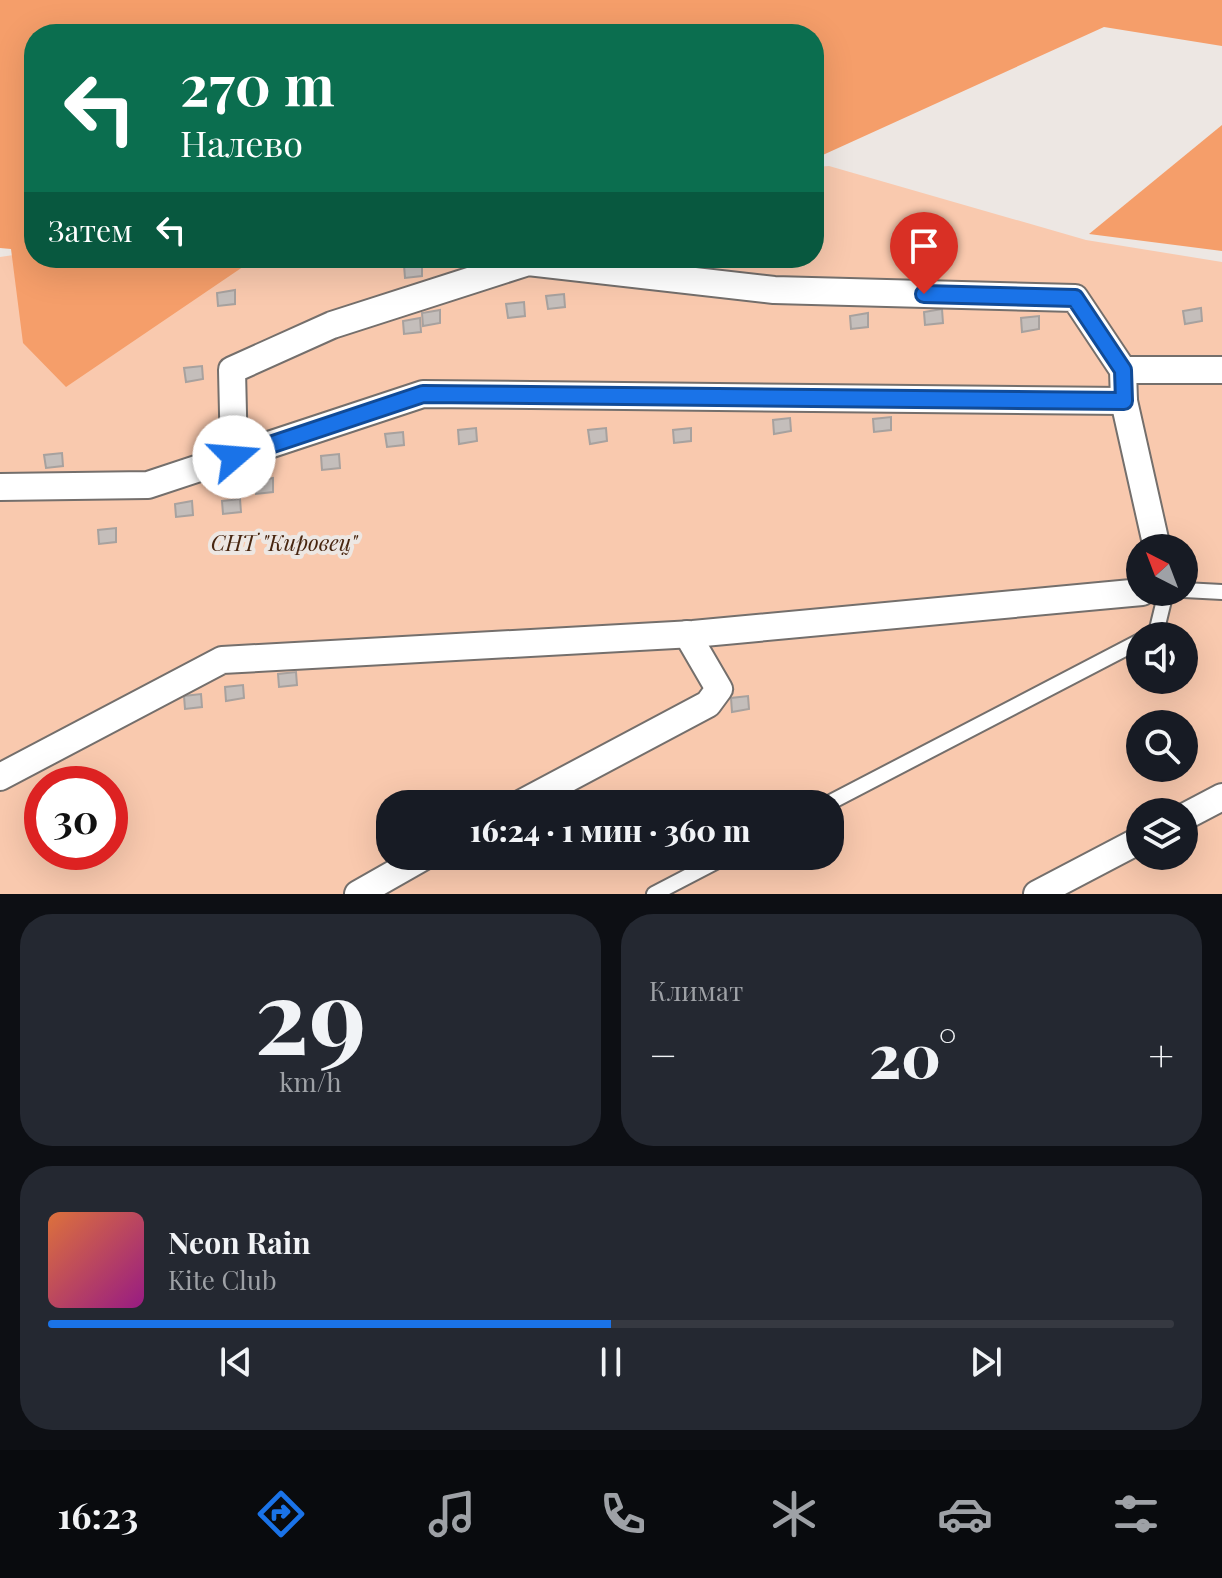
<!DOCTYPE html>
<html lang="ru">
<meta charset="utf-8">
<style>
body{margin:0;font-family:"Playfair Display",serif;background:#242831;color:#f1f3f6;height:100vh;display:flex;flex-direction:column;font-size:30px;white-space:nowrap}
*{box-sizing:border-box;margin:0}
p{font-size:26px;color:#9ea1a6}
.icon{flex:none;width:44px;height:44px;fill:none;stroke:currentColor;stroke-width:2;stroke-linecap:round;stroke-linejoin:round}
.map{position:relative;height:894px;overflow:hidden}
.panel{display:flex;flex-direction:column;gap:20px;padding:20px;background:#0d0f14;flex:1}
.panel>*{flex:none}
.guide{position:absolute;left:24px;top:24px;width:800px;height:244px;border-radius:32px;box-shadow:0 8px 32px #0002;background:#0b6e4f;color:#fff;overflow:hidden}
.needle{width:52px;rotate:318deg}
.fabs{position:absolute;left:1126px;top:534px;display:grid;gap:16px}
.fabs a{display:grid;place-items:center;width:72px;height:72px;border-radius:50%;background:#171b24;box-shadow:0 8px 32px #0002;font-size:40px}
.speed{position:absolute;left:24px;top:766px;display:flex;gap:16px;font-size:40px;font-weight:700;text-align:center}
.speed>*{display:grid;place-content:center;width:104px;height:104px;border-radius:50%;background:#171b24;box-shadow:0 8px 32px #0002;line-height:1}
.speed .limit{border:12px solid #d22;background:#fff;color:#111}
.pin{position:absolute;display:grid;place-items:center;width:68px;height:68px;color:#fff;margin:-82px -34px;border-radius:50% 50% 50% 0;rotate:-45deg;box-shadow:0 0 8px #0007}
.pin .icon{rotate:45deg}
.me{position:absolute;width:88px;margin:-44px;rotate:72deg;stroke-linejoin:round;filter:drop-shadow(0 0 6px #0008)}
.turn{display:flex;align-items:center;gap:28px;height:168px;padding:0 24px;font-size:36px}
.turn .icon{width:104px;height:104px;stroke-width:2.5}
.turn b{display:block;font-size:56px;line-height:68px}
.then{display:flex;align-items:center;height:76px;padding:0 24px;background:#0003;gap:16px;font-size:30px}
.big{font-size:60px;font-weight:800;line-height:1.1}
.panel .card{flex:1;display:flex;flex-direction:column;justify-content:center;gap:12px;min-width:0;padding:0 28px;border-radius:32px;background:#242831}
.panel .dial{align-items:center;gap:0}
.dial b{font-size:104px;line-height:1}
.song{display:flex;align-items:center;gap:24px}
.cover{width:96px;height:96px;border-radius:12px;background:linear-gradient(135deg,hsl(20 70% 55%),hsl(310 70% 35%))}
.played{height:8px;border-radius:4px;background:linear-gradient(90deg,#1a73e8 50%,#363941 50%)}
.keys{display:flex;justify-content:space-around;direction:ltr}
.heat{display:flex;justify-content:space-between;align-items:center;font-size:44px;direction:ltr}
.panel .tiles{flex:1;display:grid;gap:20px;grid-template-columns:1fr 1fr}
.card:last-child{grid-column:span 2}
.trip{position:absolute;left:376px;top:790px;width:468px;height:80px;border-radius:32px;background:#171b24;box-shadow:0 8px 32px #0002;font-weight:800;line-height:80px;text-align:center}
.dock{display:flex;height:128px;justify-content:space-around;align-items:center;background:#090b0e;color:#9ea1a6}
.dock .icon{width:56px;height:56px}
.dock .selected{color:#1a73e8}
.dock b{font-size:36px;color:#f1f3f6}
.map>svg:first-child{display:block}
.green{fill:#f9c9ae;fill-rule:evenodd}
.forest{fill:#f59e6a}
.building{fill:#c4bebb;stroke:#a7a19e;stroke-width:2}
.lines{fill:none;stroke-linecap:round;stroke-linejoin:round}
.service-casing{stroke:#746f6c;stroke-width:18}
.minor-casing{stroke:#746f6c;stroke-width:30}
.service{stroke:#fff;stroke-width:14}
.minor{stroke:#fff;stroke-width:26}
.route-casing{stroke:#114b97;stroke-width:20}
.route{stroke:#1a73e8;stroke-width:14}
.labels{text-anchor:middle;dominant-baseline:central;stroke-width:8;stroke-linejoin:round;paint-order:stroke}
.park-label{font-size:22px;font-style:italic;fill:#482610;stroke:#ede7e3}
</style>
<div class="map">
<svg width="1222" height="894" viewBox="0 0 1222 894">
<rect width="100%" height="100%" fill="#ede7e3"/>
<path class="green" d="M 829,166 L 1086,240 L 1222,262 L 1222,894 L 0,894 L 0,257 L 34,252 L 34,258 L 814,258 L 814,167 ZM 1140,548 L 1184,548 L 1184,592 L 1140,592 ZM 1140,636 L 1184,636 L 1184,680 L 1140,680 ZM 1140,724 L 1184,724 L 1184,768 L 1140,768 ZM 42,784 L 110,784 L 110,852 L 42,852 ZM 390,804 L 830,804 L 830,856 L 390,856 ZM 1140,812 L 1184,812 L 1184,856 L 1140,856 Z"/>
<g class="forest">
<polygon points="0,0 1222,0 1222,46 1104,27 814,159 814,34 34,34 34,258 256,258 66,387 23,343 11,249 0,248"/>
<polygon points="1222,125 1222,251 1089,234"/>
</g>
<g class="building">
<polygon points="942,244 943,257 925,259 924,246"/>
<polygon points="422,262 422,276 405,278 404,265"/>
<polygon points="235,290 235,304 218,306 217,293"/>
<polygon points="564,294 565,307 548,309 546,296"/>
<polygon points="524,302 525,316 508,318 506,304"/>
<polygon points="1201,308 1202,321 1185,324 1183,311"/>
<polygon points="942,309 943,323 925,325 924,312"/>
<polygon points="440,310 440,323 423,326 422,313"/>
<polygon points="868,313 868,327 851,329 850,316"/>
<polygon points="1039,316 1039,329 1022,332 1021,318"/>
<polygon points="420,318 421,332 404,334 403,321"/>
<polygon points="202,366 203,379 186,382 184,368"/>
<polygon points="891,417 891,430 874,432 873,419"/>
<polygon points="790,418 791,431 774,434 773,420"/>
<polygon points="476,428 477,441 459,444 458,430"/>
<polygon points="606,428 607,441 590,444 588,430"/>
<polygon points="691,428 691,441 674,443 673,430"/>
<polygon points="403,432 404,445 387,447 385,434"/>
<polygon points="62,453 63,466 46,468 44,455"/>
<polygon points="339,454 340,468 322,470 321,456"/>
<polygon points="273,478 273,492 256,494 255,481"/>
<polygon points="240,499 241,512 223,514 222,501"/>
<polygon points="192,501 193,515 176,517 175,504"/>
<polygon points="116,528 116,542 99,544 98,530"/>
<polygon points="1183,631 1184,636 1166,636 1165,633"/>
<polygon points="296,672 297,685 279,687 278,674"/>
<polygon points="243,685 244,698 226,701 225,687"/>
<polygon points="201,694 202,707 185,709 184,696"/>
<polygon points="748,696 749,709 732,712 731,698"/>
</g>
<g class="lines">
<defs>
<g id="service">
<polyline points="1184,590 1222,592"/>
<polyline points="1151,636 1156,633 1166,592"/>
<polyline points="827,804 1140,641"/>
<polyline points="654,894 727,856"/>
</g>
<g id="minor">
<polyline points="1123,370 1222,370"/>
<polyline points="234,457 232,370 332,325 528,262 774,290 1075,298 1123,370 1124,401 1157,548"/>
<polyline points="0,487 148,485 423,394 1124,401"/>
<polyline points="0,777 222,660 693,634 1142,592"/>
<polyline points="520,804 708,704 719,689 687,634"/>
<polyline points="1184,817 1222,797"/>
<polyline points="358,894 425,856"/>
<polyline points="1037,894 1140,840"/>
</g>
</defs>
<use href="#service" class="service-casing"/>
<use href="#minor" class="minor-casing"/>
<use href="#service" class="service"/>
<use href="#minor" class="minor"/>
</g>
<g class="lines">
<defs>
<polyline id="route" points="234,457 423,394 1124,401 1123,370 1075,298 924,294"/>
</defs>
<use href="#route" class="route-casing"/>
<use href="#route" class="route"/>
</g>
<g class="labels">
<g class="park-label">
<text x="284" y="542">СНТ "Кировец"</text>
</g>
</g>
</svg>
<div class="fabs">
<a><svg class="needle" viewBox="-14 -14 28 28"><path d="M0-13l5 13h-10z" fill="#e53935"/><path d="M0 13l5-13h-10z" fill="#9ea1a6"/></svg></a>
<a><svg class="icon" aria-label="sound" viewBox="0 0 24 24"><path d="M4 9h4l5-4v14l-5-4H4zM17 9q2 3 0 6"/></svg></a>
<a><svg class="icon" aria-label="search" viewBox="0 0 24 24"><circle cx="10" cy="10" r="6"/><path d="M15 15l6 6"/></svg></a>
<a><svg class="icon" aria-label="layers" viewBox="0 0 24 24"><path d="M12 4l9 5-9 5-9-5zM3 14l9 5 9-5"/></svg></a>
</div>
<div class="speed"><div class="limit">30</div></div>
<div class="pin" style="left:924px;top:294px;background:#d93025"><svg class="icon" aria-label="arrive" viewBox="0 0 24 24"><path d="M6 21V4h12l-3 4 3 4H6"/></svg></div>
<svg class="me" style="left:234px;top:457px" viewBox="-20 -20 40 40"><circle r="19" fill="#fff"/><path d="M0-13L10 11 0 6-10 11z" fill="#1a73e8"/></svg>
<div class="trip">16:24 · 1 мин · 360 m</div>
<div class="guide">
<div class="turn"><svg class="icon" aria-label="left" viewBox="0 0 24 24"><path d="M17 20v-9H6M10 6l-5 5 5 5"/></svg><div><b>270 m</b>Налево</div></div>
<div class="then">Затем<svg class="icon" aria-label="left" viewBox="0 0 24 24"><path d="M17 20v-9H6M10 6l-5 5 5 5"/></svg></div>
</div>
</div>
<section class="panel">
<div class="tiles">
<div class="card dial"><b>29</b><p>km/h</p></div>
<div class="card"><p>Климат</p>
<div class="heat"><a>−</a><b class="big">20°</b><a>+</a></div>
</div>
<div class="card">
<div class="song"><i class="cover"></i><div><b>Neon Rain</b><p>Kite Club</p></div></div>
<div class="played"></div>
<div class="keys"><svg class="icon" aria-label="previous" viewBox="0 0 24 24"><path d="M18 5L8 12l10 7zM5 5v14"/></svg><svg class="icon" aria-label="pause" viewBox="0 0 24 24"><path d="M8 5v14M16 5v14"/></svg><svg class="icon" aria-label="next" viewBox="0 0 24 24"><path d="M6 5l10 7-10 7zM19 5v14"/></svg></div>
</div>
</div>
</section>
<nav class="dock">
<b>16:23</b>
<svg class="icon selected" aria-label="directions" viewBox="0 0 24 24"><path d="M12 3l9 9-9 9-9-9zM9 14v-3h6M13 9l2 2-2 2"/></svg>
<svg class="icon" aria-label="music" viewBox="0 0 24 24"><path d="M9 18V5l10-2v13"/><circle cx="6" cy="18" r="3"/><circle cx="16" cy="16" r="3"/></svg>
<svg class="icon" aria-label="phone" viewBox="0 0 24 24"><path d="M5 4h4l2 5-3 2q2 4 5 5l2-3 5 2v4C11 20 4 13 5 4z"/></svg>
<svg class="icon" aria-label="climate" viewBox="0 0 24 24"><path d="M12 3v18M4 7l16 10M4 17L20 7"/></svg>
<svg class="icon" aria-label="car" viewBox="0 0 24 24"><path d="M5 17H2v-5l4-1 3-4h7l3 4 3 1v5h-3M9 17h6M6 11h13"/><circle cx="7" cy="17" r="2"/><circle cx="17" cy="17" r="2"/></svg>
<svg class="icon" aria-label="filters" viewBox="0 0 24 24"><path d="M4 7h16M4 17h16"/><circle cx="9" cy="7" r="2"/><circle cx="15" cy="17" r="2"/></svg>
</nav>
